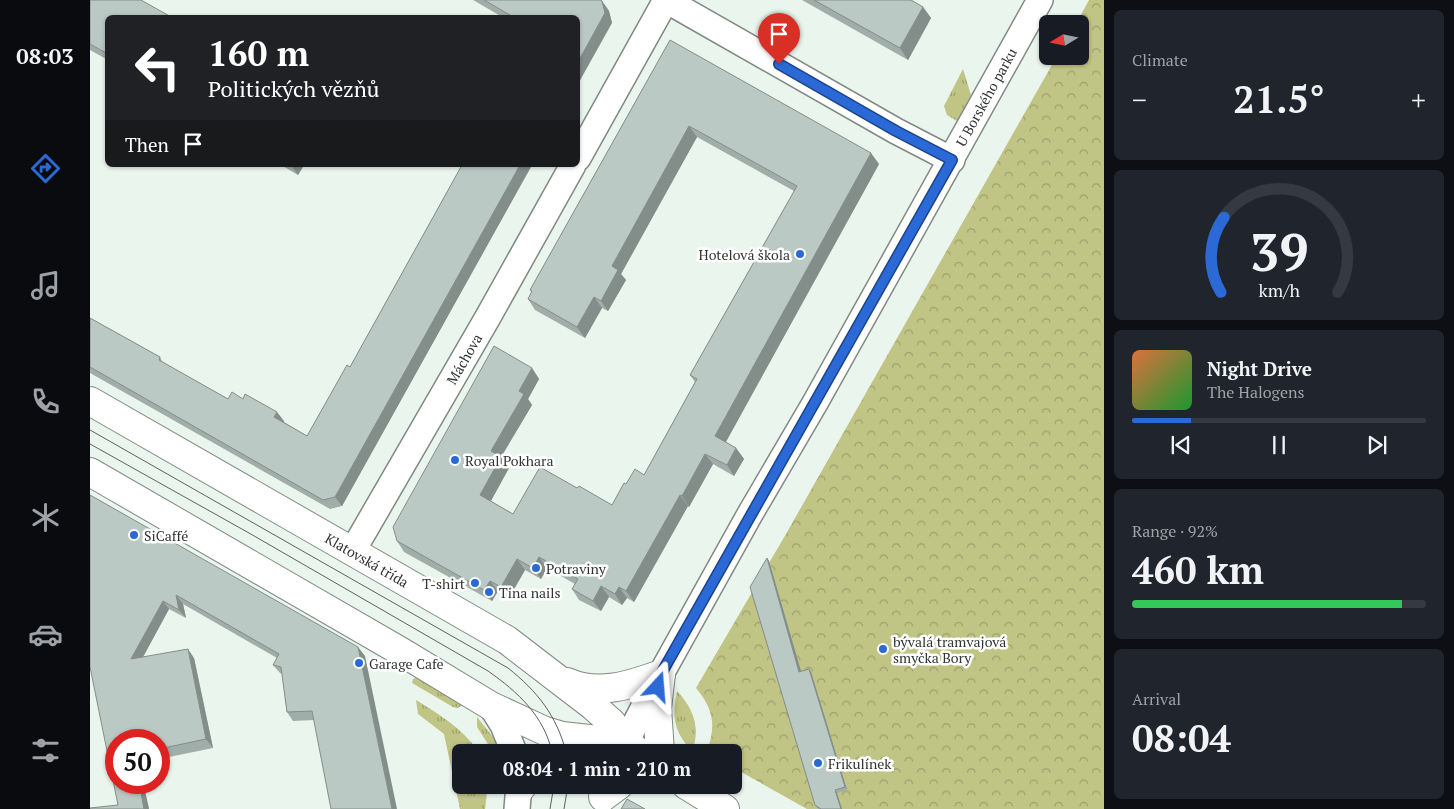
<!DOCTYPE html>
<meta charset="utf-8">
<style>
body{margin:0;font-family:"PT Serif",serif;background:#20242c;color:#f1f3f6;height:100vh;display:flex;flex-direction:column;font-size:19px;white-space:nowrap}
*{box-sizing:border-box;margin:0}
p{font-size:16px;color:#9ea1a6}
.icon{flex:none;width:28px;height:28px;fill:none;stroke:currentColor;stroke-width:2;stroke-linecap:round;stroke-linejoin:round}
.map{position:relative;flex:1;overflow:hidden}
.side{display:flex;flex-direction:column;gap:10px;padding:10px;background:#0d0f14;width:350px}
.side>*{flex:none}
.guide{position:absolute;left:15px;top:15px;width:475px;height:152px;border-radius:8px;box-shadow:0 1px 4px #0004;background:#202124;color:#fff;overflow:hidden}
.needle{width:32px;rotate:260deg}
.controls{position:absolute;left:949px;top:15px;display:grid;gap:10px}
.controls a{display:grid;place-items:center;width:50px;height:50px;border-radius:8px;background:#171b24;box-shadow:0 1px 4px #0004;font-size:25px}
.speed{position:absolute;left:15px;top:729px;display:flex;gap:10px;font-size:25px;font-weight:700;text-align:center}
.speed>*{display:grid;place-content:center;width:65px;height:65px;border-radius:50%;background:#171b24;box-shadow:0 1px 4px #0004;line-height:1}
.speed .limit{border:8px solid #d22;background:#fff;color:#111}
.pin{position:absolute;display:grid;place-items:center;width:42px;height:42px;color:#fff;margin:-51px -21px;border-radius:50% 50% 50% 0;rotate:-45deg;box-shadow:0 0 5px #0007}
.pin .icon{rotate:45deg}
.me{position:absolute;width:55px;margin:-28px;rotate:19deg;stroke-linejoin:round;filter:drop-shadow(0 0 4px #0008)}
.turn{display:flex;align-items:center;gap:18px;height:105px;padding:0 20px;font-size:22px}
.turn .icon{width:65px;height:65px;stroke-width:2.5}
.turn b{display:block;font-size:35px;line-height:42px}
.then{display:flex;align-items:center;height:48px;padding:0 20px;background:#0003;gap:10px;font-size:19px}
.big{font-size:38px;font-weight:600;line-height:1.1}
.side .widget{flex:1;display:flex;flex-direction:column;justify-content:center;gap:8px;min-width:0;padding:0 18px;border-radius:8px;background:#20242c}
.side .dial{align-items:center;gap:0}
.dial svg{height:130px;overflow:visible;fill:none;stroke:#363941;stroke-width:7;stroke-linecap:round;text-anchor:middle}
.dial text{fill:#f1f3f6;stroke:none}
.song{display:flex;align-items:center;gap:15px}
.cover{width:60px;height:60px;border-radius:8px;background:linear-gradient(135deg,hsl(20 70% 55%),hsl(130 70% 35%))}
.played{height:5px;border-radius:2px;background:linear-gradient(90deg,#2a69d6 20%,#363941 20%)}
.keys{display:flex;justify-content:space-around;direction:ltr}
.heat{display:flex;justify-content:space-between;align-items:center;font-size:28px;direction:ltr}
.charge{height:8px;border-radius:4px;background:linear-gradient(90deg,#34c759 92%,#363941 0)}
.trip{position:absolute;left:362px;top:744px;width:290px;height:50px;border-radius:8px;background:#171b24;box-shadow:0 1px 4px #0004;font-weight:600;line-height:50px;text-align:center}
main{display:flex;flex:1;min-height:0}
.tab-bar{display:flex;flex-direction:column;width:90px;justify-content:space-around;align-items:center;background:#090b0e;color:#9ea1a6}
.tab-bar .icon{width:35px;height:35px}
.tab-bar .active{color:#2a69d6}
.tab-bar b{font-size:22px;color:#f1f3f6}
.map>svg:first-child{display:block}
.grass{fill:url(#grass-tufts)}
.park{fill:url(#park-crowns)}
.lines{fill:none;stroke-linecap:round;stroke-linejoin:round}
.minor-casing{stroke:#808a83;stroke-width:28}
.major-casing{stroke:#808a83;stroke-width:30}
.minor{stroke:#fff;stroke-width:25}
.major{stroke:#fff;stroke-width:28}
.tram{stroke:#5d625e;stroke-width:1}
.wall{fill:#a1ada9}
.shaded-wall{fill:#838d89}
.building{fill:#bbc9c4;stroke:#838d89}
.route-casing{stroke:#1b448b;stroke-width:12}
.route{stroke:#2a69d6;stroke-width:9}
.poi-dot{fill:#2a69d6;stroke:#fff;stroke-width:2}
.labels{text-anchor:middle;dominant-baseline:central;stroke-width:5;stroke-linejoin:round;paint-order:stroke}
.street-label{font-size:14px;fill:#313532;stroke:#fff}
.poi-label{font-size:14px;fill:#313532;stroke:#fff;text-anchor:start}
</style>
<main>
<nav class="tab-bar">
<b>08:03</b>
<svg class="icon active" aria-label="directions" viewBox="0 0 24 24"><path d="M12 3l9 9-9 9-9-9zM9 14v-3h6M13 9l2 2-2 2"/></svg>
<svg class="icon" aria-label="music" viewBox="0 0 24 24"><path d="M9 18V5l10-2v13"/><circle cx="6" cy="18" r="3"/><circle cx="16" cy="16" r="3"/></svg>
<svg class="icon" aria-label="phone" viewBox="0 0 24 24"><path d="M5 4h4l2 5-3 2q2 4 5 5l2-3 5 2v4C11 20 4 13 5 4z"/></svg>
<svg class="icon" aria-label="climate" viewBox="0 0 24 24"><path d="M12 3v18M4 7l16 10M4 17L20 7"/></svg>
<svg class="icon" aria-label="car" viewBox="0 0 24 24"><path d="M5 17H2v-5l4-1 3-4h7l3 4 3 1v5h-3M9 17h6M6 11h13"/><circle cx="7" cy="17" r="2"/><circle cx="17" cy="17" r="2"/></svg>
<svg class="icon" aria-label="filters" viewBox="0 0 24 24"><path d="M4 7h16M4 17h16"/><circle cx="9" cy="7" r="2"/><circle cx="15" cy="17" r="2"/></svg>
</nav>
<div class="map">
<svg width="1014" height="809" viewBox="0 0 1014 809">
<defs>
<pattern id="grass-tufts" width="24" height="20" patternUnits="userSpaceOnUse" patternTransform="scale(1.25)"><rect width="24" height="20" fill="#c0c484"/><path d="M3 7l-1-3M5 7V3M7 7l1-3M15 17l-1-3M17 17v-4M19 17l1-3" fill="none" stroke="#9da06d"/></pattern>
<pattern id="park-crowns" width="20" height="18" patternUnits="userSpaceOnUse" patternTransform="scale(1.25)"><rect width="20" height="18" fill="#c0c484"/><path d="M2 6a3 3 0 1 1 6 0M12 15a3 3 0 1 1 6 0" fill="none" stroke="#9da06d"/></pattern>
</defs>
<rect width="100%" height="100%" fill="#eaf5ed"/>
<g class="grass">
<polygon points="873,69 881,95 867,121 857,115 854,106"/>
<polygon points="327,677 372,705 368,708 363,707 322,683 323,679"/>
<path d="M 587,691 C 603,708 611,728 602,751 C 583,731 582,717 587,691 Z"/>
<path d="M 326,700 C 350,715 372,728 388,751 L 389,752 L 371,752 L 371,785 L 398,785 L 395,809 L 370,809 L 354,734 L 328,714 Z"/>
<polygon points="387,717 404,738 411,752 403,752 387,727"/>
</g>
<path class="park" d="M 999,0 L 1014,0 L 1014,809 L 717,809 L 644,768 L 644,752 L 617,752 C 626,725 624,710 606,688 L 696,534 L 967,56 L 990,56 L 990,24 L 986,24 Z"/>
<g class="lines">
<defs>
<g id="minor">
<polyline points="576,0 806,131 862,160"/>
<polyline points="488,158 576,0"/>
<polyline points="262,552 398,317 483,165"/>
<polyline points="401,706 413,725 424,752"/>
<polyline points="532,752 544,726 571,674 660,514 725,403 950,0"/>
<polyline points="427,809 429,785"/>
</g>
<g id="major">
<polyline points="0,401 417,640 503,706 522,723 536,743 549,752"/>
<polyline points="0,472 310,651 401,706 455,731 472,736 536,743"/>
<path d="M 477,682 C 508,696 541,685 571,674"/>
<polyline points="570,752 567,708 571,674"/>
<polyline points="596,785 635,809"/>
<polyline points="430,789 433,785"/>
<polyline points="513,797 529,785"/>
</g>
</defs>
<use href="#minor" class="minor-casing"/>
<use href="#major" class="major-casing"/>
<use href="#minor" class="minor"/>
<use href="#major" class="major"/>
<g class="tram">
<path d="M 0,430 L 418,668 C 447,691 467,716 476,752"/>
<path d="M 0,444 L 159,533 L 398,671 C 428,692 454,716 462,752"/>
<polyline points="460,809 464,785"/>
<polyline points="474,809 478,785"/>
</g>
</g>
<g class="wall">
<polygon points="0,0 18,18 18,60 0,50"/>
<polygon points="383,0 510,0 512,1 519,11 522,23 488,18 414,18"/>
<polygon points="712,0 821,0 833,7 841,18 818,60"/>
<polygon points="580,40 789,164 636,442 646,448 654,459 644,476 623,464 599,507 598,506 544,602 537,598 532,605 519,597 511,611 489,600 482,589 485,584 457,568 451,579 435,570 419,598 408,591 402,601 314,552 307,541 442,368 449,379 438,399 442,405 411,457 419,468 401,501 423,514 487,488 522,505 536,484 554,475 605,382 600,375 704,191 607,137 531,274 536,280 518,311 512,308 495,338 445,310 438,299 442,293 440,290"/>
<polygon points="191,165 214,165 208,175"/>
<polygon points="372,165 442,165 252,506 240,509 0,373 0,318 70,357 73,363 138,399 194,421 194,422 217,436 260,367"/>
<polygon points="0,495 275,656 224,720 203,721 197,712 192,674 190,673 183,665 187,658 93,604 96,618 79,609 53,657 104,658 123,748 69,759 69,740 26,740 26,782 53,782 59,809 28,805"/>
<polygon points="677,558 679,561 711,671 719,669 721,672 757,790 747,793 752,809 728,809 725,805"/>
</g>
<g class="shaded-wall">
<polygon points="512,1 519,11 522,23 488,84 488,62"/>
<polygon points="833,7 841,18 818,60 810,48"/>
<polygon points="599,126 607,137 531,274 536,280 518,311 511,301 522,266"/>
<polygon points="781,153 789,164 633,447 625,436"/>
<polygon points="201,165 214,165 208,175"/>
<polygon points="430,165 442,165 252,506 245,497"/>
<polygon points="504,297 512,308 495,338 487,327"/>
<polygon points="442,368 449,379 438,399 442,405 411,457 419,468 398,506 390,495 401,451 429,391"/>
<polygon points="187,412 194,421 191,426 184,417"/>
<polygon points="646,448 654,459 644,476 637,465"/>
<polygon points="615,454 623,464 599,507 592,496"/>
<polygon points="590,495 598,506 544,602 536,591"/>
<polygon points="449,557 457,568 451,579 443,568"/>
<polygon points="677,558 679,561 712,675 709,672"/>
<polygon points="427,559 435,570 419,598 411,587"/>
<polygon points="400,581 408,591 402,601 394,590"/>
<polygon points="511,586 519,597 511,611 503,601"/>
<polygon points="529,587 537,598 532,605 525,594"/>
<polygon points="86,595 93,604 96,618 89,610"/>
<polygon points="73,601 79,609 47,668 41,659"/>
<polygon points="268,647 275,656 307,809 302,809"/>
<polygon points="98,649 104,658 123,748 116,739"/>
<polygon points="719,669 721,672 757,790 755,787"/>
<polygon points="49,782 53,782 59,809 54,809"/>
<polygon points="745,790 747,793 752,809 751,809"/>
</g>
<g class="building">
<polygon points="0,0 51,0 83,18 18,18 18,54 0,44"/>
<polygon points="394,0 510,0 512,1 515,13 488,62 488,18 425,18"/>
<polygon points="724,0 821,0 833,7 810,48"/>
<polygon points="580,40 781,153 625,436 646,448 637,465 615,454 592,496 590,495 536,591 529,587 525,594 511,586 503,601 482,589 488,579 449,557 443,568 427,559 411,587 400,581 394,590 307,541 303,527 404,346 442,368 429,391 434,394 401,451 411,457 390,495 423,514 450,467 487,488 489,486 522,505 534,483 536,484 545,469 554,475 607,379 600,375 707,186 599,126 522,266 528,270 511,301 504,297 487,327 438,299 442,291 440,290"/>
<polygon points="372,165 430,165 245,497 233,500 0,367 0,318 70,357 69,360 138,399 142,392 153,399 155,394 187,412 184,417 217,436 257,365 260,367"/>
<polygon points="0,495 268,647 302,809 241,809 222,711 197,712 191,667 183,665 189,654 86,595 89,610 73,601 41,659 98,649 116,739 69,749 69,740 26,740 26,782 49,782 54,809 0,809 0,808 28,805 0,667"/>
<polygon points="677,558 709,672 719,669 755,787 745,790 751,809 731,809 725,805 660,587"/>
<polygon points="537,799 555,809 531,809"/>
</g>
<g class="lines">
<defs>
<polyline id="route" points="568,687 571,674 862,160 806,131 689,64"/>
</defs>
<use href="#route" class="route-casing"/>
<use href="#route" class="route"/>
</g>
<g class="poi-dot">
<circle cx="710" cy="254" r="5"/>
<circle cx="365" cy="460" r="5"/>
<circle cx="44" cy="535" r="5"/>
<circle cx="446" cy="568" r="5"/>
<circle cx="385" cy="583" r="5"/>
<circle cx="399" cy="592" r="5"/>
<circle cx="793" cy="649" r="5"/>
<circle cx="269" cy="663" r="5"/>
<circle cx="728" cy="763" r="5"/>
</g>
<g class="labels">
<g class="street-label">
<text transform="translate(896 97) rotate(-61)">U Borského parku</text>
<text transform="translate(374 359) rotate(-60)">Máchova</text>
<text transform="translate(277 560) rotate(30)">Klatovská třída</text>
</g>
<g class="poi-label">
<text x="700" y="254" text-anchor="end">Hotelová škola</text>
<text x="375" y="460">Royal Pokhara</text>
<text x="54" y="535">SiCaffé</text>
<text x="456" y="568">Potraviny</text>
<text x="375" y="583" text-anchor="end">T-shirt</text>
<text x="409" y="592">Tina nails</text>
<text x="803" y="641">bývalá tramvajová<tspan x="803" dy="16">smyčka Bory</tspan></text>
<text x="279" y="663">Garage Cafe</text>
<text x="738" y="763">Frikulínek</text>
</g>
</g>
</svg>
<div class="controls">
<a><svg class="needle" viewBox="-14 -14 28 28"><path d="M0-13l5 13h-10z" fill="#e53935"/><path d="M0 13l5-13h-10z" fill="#9ea1a6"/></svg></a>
</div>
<div class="speed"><div class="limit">50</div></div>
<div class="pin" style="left:689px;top:64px;background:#d93025"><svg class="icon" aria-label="arrive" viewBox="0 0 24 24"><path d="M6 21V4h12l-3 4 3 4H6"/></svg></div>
<svg class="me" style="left:568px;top:687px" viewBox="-20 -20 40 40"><path d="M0-17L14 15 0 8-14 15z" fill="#2a69d6" stroke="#fff" stroke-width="4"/></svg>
<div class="trip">08:04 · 1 min · 210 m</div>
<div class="guide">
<div class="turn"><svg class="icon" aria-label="left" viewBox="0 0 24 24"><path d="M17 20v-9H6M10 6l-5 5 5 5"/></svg><div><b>160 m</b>Politických vězňů</div></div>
<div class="then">Then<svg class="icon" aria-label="arrive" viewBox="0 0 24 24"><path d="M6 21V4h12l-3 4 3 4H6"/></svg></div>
</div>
</div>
<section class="side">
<div class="widget"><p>Climate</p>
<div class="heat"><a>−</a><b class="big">21.5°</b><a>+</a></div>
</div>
<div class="widget dial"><svg viewBox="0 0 100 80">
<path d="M14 69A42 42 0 1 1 86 69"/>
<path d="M14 69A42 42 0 0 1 16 23" stroke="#2a69d6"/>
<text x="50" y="56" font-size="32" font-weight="700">39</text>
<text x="50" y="72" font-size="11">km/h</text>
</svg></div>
<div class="widget">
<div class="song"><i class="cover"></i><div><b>Night Drive</b><p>The Halogens</p></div></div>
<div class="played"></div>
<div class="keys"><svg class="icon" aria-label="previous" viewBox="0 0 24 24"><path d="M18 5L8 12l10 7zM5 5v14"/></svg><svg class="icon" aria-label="pause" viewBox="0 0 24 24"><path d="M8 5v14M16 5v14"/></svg><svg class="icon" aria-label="next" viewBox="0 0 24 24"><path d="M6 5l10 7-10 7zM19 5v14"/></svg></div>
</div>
<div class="widget"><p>Range · 92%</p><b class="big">460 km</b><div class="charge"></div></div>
<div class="widget"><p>Arrival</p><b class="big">08:04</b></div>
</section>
</main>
